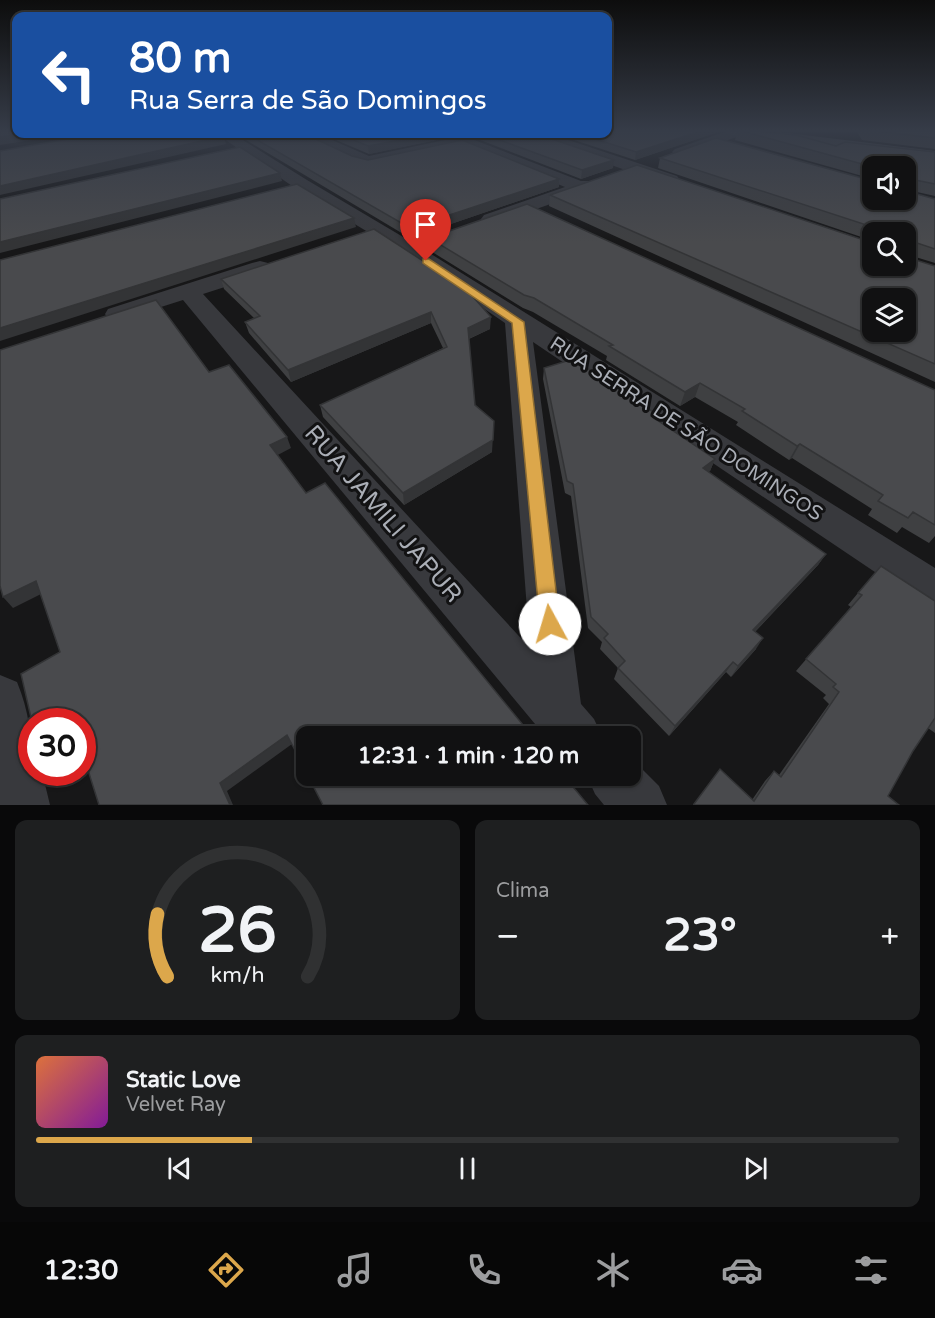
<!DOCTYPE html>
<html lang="pt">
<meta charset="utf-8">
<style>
body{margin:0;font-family:"Varela Round",sans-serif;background:#1e1f20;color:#f1f3f6;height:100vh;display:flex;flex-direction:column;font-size:22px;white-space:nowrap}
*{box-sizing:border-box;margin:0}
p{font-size:20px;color:#9c9d9f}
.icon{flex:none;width:33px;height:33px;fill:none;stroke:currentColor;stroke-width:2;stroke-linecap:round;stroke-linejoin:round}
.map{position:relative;height:805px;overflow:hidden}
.side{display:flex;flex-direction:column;gap:15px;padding:15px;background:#09090a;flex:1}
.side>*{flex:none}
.guide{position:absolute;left:12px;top:12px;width:600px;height:126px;border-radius:12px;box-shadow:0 2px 4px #0004,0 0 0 2px #303132;background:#1a4fa0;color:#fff;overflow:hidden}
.buttons{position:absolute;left:862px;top:156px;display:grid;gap:12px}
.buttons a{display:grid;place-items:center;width:54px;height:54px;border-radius:12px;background:#111112;box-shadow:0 2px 4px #0004,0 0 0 2px #303132;font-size:30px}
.speed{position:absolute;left:18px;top:708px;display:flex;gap:12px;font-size:30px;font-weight:700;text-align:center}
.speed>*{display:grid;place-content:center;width:78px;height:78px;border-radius:50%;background:#111112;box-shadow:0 2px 4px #0004,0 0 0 2px #303132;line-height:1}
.speed .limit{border:9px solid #d22;background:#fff;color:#111}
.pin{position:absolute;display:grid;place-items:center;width:51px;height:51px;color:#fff;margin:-62px -26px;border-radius:50% 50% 50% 0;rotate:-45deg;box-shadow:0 0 6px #0007}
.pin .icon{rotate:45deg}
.me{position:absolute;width:66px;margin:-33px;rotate:354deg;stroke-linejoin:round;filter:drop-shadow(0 0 4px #0008)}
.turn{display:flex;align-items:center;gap:21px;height:126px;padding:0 18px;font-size:27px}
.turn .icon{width:78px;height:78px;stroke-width:2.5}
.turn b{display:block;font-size:42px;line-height:51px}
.big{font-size:45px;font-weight:700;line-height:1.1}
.side .widget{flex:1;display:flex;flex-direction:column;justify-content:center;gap:9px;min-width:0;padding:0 21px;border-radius:12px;background:#1e1f20}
.side .dial{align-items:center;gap:0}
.dial svg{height:156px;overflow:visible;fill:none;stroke:#303132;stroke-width:7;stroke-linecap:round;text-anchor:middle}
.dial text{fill:#f1f3f6;stroke:none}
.song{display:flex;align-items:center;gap:18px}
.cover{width:72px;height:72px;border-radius:9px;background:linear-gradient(135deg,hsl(20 70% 55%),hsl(290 70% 35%))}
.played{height:6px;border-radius:3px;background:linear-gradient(90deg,#dca74b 25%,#303132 25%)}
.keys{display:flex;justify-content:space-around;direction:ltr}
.heat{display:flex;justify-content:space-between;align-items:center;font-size:33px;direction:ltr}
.side .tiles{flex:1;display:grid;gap:15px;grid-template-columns:1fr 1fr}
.widget:last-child{grid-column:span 2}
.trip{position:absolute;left:296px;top:726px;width:345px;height:60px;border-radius:12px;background:#111112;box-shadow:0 2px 4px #0004,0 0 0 2px #303132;font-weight:700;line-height:60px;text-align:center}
.dock{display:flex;height:96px;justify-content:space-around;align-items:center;background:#070707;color:#9c9d9f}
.dock .icon{width:42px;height:42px}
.dock .current{color:#dca74b}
.dock b{font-size:27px;color:#f1f3f6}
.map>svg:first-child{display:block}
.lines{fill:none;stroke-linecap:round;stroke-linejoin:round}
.street{fill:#38393d;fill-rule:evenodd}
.secondary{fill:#46484c;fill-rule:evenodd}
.wall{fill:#3f4042}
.shaded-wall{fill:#333436}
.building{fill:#494a4d;stroke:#333436;stroke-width:1.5;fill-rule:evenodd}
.route{fill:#dca74b;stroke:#8f6d31;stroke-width:1.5}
.labels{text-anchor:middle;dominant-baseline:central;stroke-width:6;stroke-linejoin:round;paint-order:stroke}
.street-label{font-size:20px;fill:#aaaeb6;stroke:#121213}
.near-street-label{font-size:24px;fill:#aaaeb6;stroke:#121213}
</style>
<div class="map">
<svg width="935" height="805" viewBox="0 0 935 805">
<rect width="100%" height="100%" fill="#171718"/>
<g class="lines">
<g class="street">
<polygon points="730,130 747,131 745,134 685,155 675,155 672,152 675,149"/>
<polygon points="217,134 233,134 307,180 415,244 935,568 935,608 921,603 533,342 581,704 594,719 602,736 545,736 183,300 117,321 108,319 105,314 108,309 252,263 260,261 268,263 271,268 268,273 203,294 530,648 505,323 401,252 295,188"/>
<polygon points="301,134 318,134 369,156 464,136 581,181 593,181 596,185 593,189 491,225 484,223 481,219 484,215 565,187 462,145 369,166 354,162"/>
<polygon points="530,134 550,134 677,176 680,180 677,184 665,184 532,137"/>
<path d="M 0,675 L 17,682 C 30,714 32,739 32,772 L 42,772 L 50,805 L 0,805 Z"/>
<polygon points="630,757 659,786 667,805 604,805 595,794 587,776 630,776"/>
</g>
<polygon class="secondary" points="724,130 763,130 935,151 935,161 732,135"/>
</g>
<g class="wall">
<polygon points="738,130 836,146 935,152 935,196 908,190 907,192 935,199 935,263 909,255 907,258 935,266 935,382 549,206 550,195 873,266 906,232 873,232 873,241 658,168 660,158 873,200 906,166 873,166 873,179 735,140"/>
<polygon points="856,130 928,130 935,138 935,149 862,140"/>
<polygon points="718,132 635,160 556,134 608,134"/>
<polygon points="236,134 305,134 352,156 368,160 559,187 410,238"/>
<polygon points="322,134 537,134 613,168 581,179 465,134 369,154"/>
<polygon points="374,229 490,329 469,339 475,405 492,452 404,505 323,417 320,405 443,348 431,323 291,382 249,333 245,322 254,318 224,289 221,279"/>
<polygon points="429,238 935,390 935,536 929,543 902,527 897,533 868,515 872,509 792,458 789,460 736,425 738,422 695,397 680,406 606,360 607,356 533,312 523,308 429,250"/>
<polygon points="544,368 654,418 715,459 710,471 708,472 826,554 818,565 755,632 756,649 731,677 726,672 669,736 614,679 618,668 600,649 602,642 588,628 571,496 565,493 543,379"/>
<polygon points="858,593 935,601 935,733 928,728 913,751 888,796 899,805 693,805 720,769 752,800 765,781 774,771 779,775 829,704 823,698 826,695 796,671 851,607 848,605"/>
</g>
<g class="shaded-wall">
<polygon points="704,130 719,130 718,132 635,160 636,152"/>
<polygon points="20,134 69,134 0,145 0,137"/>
<polygon points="431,134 465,134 369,154 368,146"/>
<polygon points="224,136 226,144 0,195 0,186"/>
<polygon points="614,160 613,168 581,179 582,170"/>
<polygon points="280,173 282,181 0,253 0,242"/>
<polygon points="559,179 559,187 410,238 410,228"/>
<polygon points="354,218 356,227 0,341 0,328"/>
<polygon points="910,252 906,260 906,253"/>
<polygon points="431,312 431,323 291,382 288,370"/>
<polygon points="491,317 490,329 468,339 468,328"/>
<polygon points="700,383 695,397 680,406 685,392"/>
<polygon points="494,421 492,452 404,505 403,493"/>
<polygon points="287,437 291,448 274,457 270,445"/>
<polygon points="800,444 792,458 789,460 797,446"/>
<polygon points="715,459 710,471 698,480 703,468"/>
<polygon points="826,554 818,565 746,641 753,630"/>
<polygon points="36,581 45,592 13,608 3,597"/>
<polygon points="763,638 756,649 731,677 738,666"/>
<polygon points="733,662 726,672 669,736 675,726"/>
<polygon points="71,714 80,722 58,722"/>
<polygon points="287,735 292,744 227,791 233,805 230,805 220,783"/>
</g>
<g class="building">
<polygon points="0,130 16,130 16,134 20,134 0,137"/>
<polygon points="608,130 704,130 636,152 579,134 608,134"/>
<polygon points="738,130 748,130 796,135 836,146 845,142 935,152 935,184 910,179 909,187 906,188 906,166 873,167"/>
<polygon points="866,130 928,130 935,132 935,138"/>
<polygon points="96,134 220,134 224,136 0,186 0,151"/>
<polygon points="247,134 305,134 352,156 368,160 462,140 559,179 410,228"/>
<polygon points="339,134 431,134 368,146"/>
<polygon points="483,134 537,134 614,160 582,170"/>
<polygon points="716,138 873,181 873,200 906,200 906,191 935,199 935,249 911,241 910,252 906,253 906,232 880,232 879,229 660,158"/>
<polygon points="240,147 280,173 0,242 0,199"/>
<path d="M 637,165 L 873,243 L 873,266 L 906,266 L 906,257 L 935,266 L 935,364 L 550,195 ZM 873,298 L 906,298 L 906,332 L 873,332 Z"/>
<polygon points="297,184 354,218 0,328 0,260"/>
<polygon points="527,204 935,390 935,525 913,512 908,518 878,501 883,495 800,444 797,446 742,411 745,409 700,383 685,392 609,346 613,345 534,298 524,295 429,238"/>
<polygon points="374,229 466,289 491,317 468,328 475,405 494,421 493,440 403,493 320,405 447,347 431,312 288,370 245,322 260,316 221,279"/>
<polygon points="156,300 209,372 229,365 287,437 270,445 306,493 325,483 532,736 306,736 306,771 287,735 220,783 230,805 99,805 82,751 82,722 74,722 71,714 58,722 32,722 21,674 60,652 36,581 3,597 0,586 0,350"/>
<polygon points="573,359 655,413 651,416 715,459 703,468 826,554 753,630 763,638 738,666 733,662 675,726 618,668 625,661 604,638 608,634 591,617 573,484 567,481 544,368"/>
<polygon points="881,566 935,601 935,718 913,751 888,796 899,805 695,805 694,804 720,769 754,801 774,771 781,777 839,692 833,687 836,684 806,659 862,595 858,593"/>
<polygon points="308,776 564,776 588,805 323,805"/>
</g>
<linearGradient id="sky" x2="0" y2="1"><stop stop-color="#0d0d0d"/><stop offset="0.54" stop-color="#363c48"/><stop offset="1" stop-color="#363c48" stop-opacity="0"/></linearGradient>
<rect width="935" height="242" fill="url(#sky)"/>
<polygon class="route" points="423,259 429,259 524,322 560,624 557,630 550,633 543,630 540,624 512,323 423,263"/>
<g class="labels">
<g class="street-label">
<text transform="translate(686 429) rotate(33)">RUA SERRA DE SÃO DOMINGOS</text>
</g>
<g class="near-street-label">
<text transform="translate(383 514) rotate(49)">RUA JAMILI JAPUR</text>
</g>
</g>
</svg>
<div class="buttons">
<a><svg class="icon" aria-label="sound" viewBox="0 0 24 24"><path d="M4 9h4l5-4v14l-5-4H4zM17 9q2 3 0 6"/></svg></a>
<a><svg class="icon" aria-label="search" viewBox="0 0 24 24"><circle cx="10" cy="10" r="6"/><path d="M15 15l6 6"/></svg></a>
<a><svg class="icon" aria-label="layers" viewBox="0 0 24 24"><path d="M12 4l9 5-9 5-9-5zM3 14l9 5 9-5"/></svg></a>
</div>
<div class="speed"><div class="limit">30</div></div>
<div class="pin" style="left:426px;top:261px;background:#d93025"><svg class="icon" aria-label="arrive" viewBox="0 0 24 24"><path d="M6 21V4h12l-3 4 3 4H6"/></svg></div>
<svg class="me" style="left:550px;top:624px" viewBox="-20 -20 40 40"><circle r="19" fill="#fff"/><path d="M0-13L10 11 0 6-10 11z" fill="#dca74b"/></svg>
<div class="trip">12:31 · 1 min · 120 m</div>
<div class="guide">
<div class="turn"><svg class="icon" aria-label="left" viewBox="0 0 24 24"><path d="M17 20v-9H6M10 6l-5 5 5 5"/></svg><div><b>80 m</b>Rua Serra de São Domingos</div></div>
</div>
</div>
<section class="side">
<div class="tiles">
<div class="widget dial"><svg viewBox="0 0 100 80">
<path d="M14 69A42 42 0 1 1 86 69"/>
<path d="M14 69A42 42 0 0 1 9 37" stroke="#dca74b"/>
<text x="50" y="56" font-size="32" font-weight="700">26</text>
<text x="50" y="72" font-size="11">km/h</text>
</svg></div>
<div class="widget"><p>Clima</p>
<div class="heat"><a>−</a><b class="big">23°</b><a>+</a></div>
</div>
<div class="widget">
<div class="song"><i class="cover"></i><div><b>Static Love</b><p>Velvet Ray</p></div></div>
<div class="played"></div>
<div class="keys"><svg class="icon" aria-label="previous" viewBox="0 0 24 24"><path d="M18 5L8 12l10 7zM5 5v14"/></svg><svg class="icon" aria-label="pause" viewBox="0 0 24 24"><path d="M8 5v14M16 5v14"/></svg><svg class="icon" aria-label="next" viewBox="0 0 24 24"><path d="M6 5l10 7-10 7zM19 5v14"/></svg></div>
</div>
</div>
</section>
<nav class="dock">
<b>12:30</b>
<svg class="icon current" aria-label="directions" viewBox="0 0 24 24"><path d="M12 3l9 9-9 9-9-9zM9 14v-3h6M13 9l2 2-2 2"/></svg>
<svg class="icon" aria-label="music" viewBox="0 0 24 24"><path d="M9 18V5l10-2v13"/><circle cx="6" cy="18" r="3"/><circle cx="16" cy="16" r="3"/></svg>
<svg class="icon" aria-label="phone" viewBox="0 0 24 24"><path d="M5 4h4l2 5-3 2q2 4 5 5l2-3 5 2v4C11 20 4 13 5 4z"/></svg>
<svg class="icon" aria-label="climate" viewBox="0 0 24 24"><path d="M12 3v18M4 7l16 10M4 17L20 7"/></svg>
<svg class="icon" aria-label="car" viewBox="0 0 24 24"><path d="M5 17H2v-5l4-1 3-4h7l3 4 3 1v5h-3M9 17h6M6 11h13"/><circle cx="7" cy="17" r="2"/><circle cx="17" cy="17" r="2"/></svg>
<svg class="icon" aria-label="filters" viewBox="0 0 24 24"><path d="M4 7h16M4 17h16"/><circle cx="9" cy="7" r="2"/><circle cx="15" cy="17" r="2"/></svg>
</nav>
